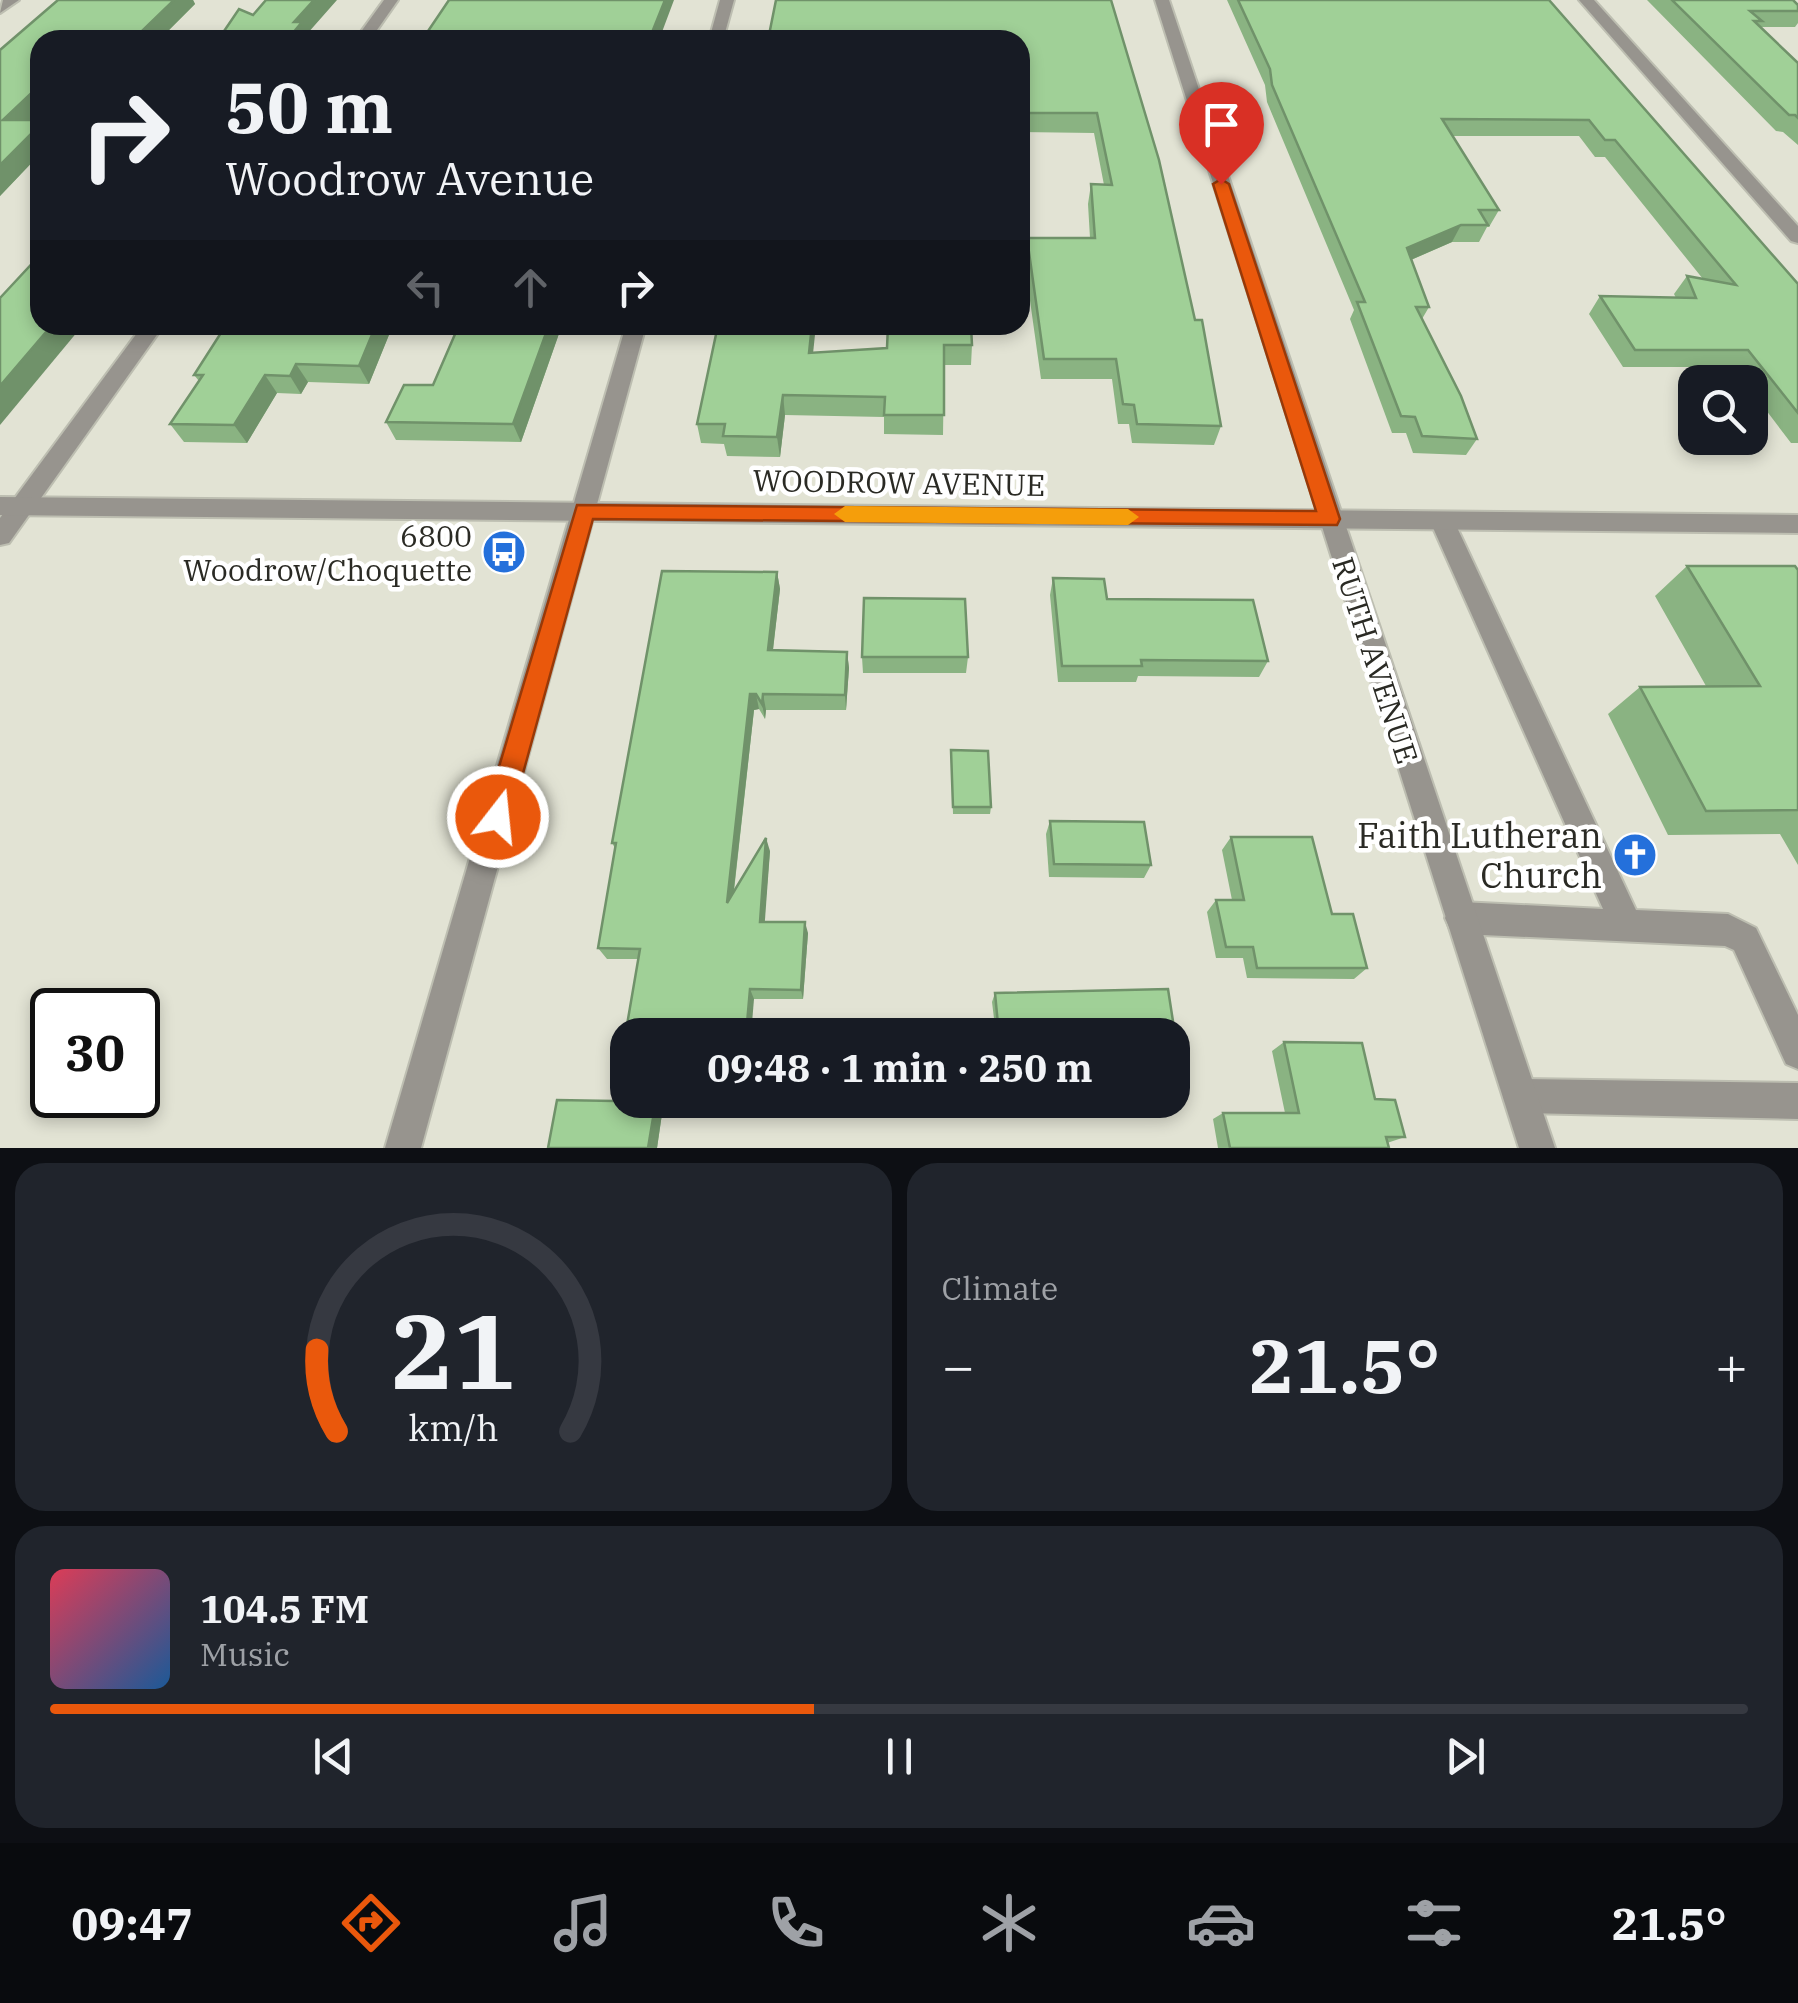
<!DOCTYPE html>
<meta charset="utf-8">
<style>
body{margin:0;font-family:"IBM Plex Serif",serif;background:#20242c;color:#f1f3f6;height:100vh;display:flex;flex-direction:column;font-size:38px;white-space:nowrap}
*{box-sizing:border-box;margin:0}
p{font-size:32px;color:#9ea1a6}
.icon{flex:none;width:55px;height:55px;fill:none;stroke:currentColor;stroke-width:2;stroke-linecap:round;stroke-linejoin:round}
.map{position:relative;height:1148px;overflow:hidden}
.panel{display:flex;flex-direction:column;gap:15px;padding:15px;background:#0d0f14;flex:1}
.panel>*{flex:none}
.banner{position:absolute;left:30px;top:30px;width:1000px;height:305px;border-radius:30px;box-shadow:0 5px 15px #0003;background:#171b24;color:#f1f3f6;overflow:hidden}
.tools{position:absolute;left:1678px;top:365px;display:grid;gap:20px}
.tools a{display:grid;place-items:center;width:90px;height:90px;border-radius:20px;background:#171b24;box-shadow:0 5px 15px #0003;font-size:50px}
.speed{position:absolute;left:30px;top:988px;display:flex;gap:20px;font-size:50px;font-weight:700;text-align:center}
.speed>*{display:grid;place-content:center;width:130px;height:130px;border-radius:50%;background:#171b24;box-shadow:0 5px 15px #0003;line-height:1}
.speed .limit{border:5px solid #111;border-radius:15px;background:#fff;color:#111}
.pin{position:absolute;display:grid;place-items:center;width:85px;height:85px;color:#fff;margin:-102px -42px;border-radius:50% 50% 50% 0;rotate:-45deg;box-shadow:0 0 10px #0007}
.pin .icon{rotate:45deg}
.me{position:absolute;width:110px;margin:-55px;rotate:16deg;stroke-linejoin:round;filter:drop-shadow(0 0 8px #0008)}
.turn{display:flex;align-items:center;gap:35px;height:210px;padding:0 30px;font-size:45px}
.turn .icon{width:130px;height:130px;stroke-width:2.5}
.turn b{display:block;font-size:70px;line-height:85px}
.lanes{display:flex;align-items:center;height:95px;padding:0 30px;background:#0003;justify-content:center;gap:50px;direction:ltr}
.lanes .off{opacity:.35}
.big{font-size:75px;font-weight:700;line-height:1.1}
.panel .tile{flex:1;display:flex;flex-direction:column;justify-content:center;gap:15px;min-width:0;padding:0 35px;border-radius:30px;background:#20242c}
.panel .dial{align-items:center;gap:0}
.dial svg{height:260px;overflow:visible;fill:none;stroke:#363941;stroke-width:7;stroke-linecap:round;text-anchor:middle}
.dial text{fill:#f1f3f6;stroke:none}
.song{display:flex;align-items:center;gap:30px}
.cover{width:120px;height:120px;border-radius:15px;background:linear-gradient(135deg,hsl(350 70% 55%),hsl(210 70% 35%))}
.played{height:10px;border-radius:5px;background:linear-gradient(90deg,#ea580c 45%,#363941 45%)}
.keys{display:flex;justify-content:space-around;direction:ltr}
.heat{display:flex;justify-content:space-between;align-items:center;font-size:55px;direction:ltr}
.panel .tiles{flex:1;display:grid;gap:15px;grid-template-columns:1fr 1fr}
.tile:last-child{grid-column:span 2}
.trip{position:absolute;left:610px;top:1018px;width:580px;height:100px;border-radius:30px;background:#171b24;box-shadow:0 5px 15px #0003;font-weight:700;line-height:100px;text-align:center}
.dock{display:flex;height:160px;justify-content:space-around;align-items:center;background:#090b0e;color:#9ea1a6}
.dock .icon{width:70px;height:70px}
.dock .on{color:#ea580c}
.dock b{font-size:45px;color:#f1f3f6}
.map>svg:first-child{display:block}
.lines{fill:none;stroke-linecap:round;stroke-linejoin:round}
.service-casing{stroke:#bdbeb1;stroke-width:4}
.minor-casing{stroke:#bdbeb1;stroke-width:4}
.tertiary-casing{stroke:#bdbeb1;stroke-width:4}
.service{fill:#97948e;fill-rule:evenodd}
.minor{fill:#97948e;fill-rule:evenodd}
.tertiary{fill:#97948e;fill-rule:evenodd}
.wall{fill:#8ab382}
.shaded-wall{fill:#70926a}
.building{fill:#a0d097;stroke:#70926a;stroke-width:2.5}
.route{fill:#ea580c;stroke:#983908;stroke-width:2.5}
.slow{fill:#f59e0b}
.labels{text-anchor:middle;dominant-baseline:central;stroke-width:9;stroke-linejoin:round;paint-order:stroke}
.street-label{font-size:30px;fill:#2a2a24;stroke:#fff}
.poi-label{font-size:30px;fill:#2a2a24;stroke:#fff;text-anchor:end}
.near-poi-label{font-size:35px;fill:#2a2a24;stroke:#fff;text-anchor:end}
</style>
<div class="map">
<svg width="1798" height="1148" viewBox="0 0 1798 1148">
<rect width="100%" height="100%" fill="#e2e3d4"/>
<g class="lines">
<defs>
<g id="service">
<polygon points="1442,512 1454,521 1636,910 1728,914 1756,928 1798,1015 1798,1069 1786,1064 1734,950 1725,946 1461,934 1450,929 1445,918 1450,907 1461,902 1603,909 1430,521"/>
<polygon points="1520,1079 1798,1083 1798,1119 1520,1113 1508,1108 1503,1096 1508,1084"/>
</g>
<g id="minor">
<polygon points="384,0 398,0 370,40 355,40"/>
<polygon points="720,0 734,0 723,40 709,40"/>
<polygon points="1155,0 1169,0 1555,1148 1519,1148"/>
<polygon points="1579,0 1594,0 1798,226 1798,243 1791,241"/>
<polygon points="143,325 164,325 9,543 0,545 0,518"/>
<polygon points="626,325 646,325 421,1148 385,1148"/>
</g>
<g id="tertiary">
<polygon points="3,0 19,0 0,13"/>
<polygon points="0,497 1798,515 1798,533 0,515"/>
</g>
</defs>
<use href="#service" class="service-casing"/>
<use href="#minor" class="minor-casing"/>
<use href="#tertiary" class="tertiary-casing"/>
<use href="#service" class="service"/>
<use href="#minor" class="minor"/>
<use href="#tertiary" class="tertiary"/>
</g>
<g class="wall">
<polygon points="58,0 193,0 195,4 159,40 40,40 40,113 33,120 40,125 40,154 0,196 0,50"/>
<polygon points="1111,0 1195,320 1221,426 1214,445 1132,443 1129,424 1118,424 1112,379 1041,379 1024,258 1027,238 1090,238 1088,204 1091,184 1104,185 1094,133 1020,132 1020,40"/>
<polygon points="1227,0 1549,0 1798,284 1798,443 1791,443 1750,389 1750,382 1745,382 1733,367 1623,367 1589,314 1600,296 1676,298 1674,294 1687,276 1703,279 1605,157 1595,157 1579,136 1452,136 1499,210 1489,227 1487,227 1479,242 1452,242 1411,260 1429,307 1422,319 1477,439 1466,455 1413,453 1406,433 1392,433 1350,319 1354,310 1267,102 1265,85"/>
<polygon points="1647,0 1793,0 1798,5 1798,23 1795,27 1760,27 1798,63 1798,145 1783,132 1776,131"/>
<polygon points="226,325 393,325 369,384 308,382 301,394 277,393 247,443 184,442 170,424 199,381 194,375"/>
<polygon points="459,325 562,325 521,442 396,440 386,422 433,385"/>
<polygon points="888,325 972,345 971,365 944,365 943,435 884,434 884,417 785,415 780,457 727,456 724,444 701,443 697,424 813,353 887,348"/>
<polygon points="1687,566 1798,570 1798,865 1780,834 1668,835 1608,714 1640,687 1706,686 1655,596"/>
<polygon points="777,572 780,589 773,650 847,652 849,668 846,710 766,710 765,719 759,709 754,710 734,891 770,851 764,922 808,933 803,999 754,999 628,1035 664,1100 657,1148 548,1148 614,1101 638,959 607,959 598,948 615,848 612,843"/>
<polygon points="1053,578 1107,599 1268,661 1259,677 1138,676 1136,682 1058,682 1050,595"/>
<polygon points="862,657 968,657 966,673 863,673"/>
<polygon points="951,750 991,807 990,814 953,814"/>
<polygon points="1050,821 1151,865 1144,878 1049,877 1046,834"/>
<polygon points="1231,837 1367,968 1354,979 1247,978 1243,958 1216,958 1207,912 1216,900 1232,900 1222,850"/>
<polygon points="1168,989 1179,1060 1172,1066 1172,1035 996,1035 992,1002 995,993"/>
<polygon points="1284,1042 1375,1099 1405,1137 1387,1143 1389,1148 1218,1148 1213,1119 1223,1113 1285,1113 1272,1051"/>
</g>
<g class="shaded-wall">
<polygon points="174,0 193,0 195,4 159,40 144,40 140,33"/>
<polygon points="314,0 337,0 307,34 310,40 287,40 294,22"/>
<polygon points="665,0 674,0 659,40 649,40"/>
<polygon points="96,33 101,40 88,40"/>
<polygon points="40,85 40,113 16,137 3,120"/>
<polygon points="40,125 40,154 0,196 0,165"/>
<polygon points="1461,225 1452,242 1399,265 1407,248"/>
<polygon points="52,325 83,325 0,425 0,386"/>
<polygon points="376,325 393,325 369,384 359,366"/>
<polygon points="549,325 562,325 521,442 513,424"/>
<polygon points="812,325 816,325 811,373 809,353"/>
<polygon points="296,364 308,382 301,394 290,376"/>
<polygon points="265,375 277,393 247,443 234,425"/>
<polygon points="783,395 785,415 780,457 777,437"/>
<polygon points="777,572 780,589 771,666 768,650"/>
<polygon points="847,652 849,668 846,710 845,695"/>
<polygon points="750,694 756,694 759,709 754,710 731,915 727,903"/>
<polygon points="763,694 766,710 765,719 762,704"/>
<polygon points="766,838 770,851 764,933 760,922"/>
<polygon points="805,922 808,933 803,999 801,990"/>
<polygon points="750,989 754,999 751,1035 746,1035"/>
<polygon points="656,1100 664,1100 657,1148 648,1148"/>
</g>
<g class="building">
<polygon points="58,0 174,0 140,33 96,33 88,40 40,40 40,85 3,120 40,120 40,125 0,165 0,50"/>
<polygon points="266,0 314,0 294,22 302,22 287,40 218,40 239,9 253,15"/>
<polygon points="449,0 665,0 649,40 422,40"/>
<polygon points="776,0 1111,0 1159,160 1195,320 1202,320 1221,426 1137,424 1134,405 1123,404 1116,359 1044,359 1027,238 1095,238 1091,184 1112,185 1097,113 1020,113 1020,40 768,40"/>
<polygon points="1238,0 1549,0 1798,284 1798,413 1748,350 1635,350 1600,296 1696,298 1687,276 1736,285 1615,140 1605,140 1589,120 1442,119 1499,210 1479,210 1488,225 1461,225 1407,248 1429,307 1416,307 1461,396 1477,439 1422,436 1415,417 1401,416 1357,302 1365,302 1272,85 1270,69"/>
<polygon points="1672,0 1793,0 1798,5 1798,11 1750,11 1762,21 1754,21 1798,63 1798,118 1795,115 1789,115"/>
<polygon points="40,255 40,325 52,325 0,386 0,298"/>
<polygon points="226,325 376,325 359,366 296,364 290,376 265,375 234,425 170,424 203,375 194,375"/>
<polygon points="459,325 549,325 513,424 386,422 404,385 433,385"/>
<polygon points="718,325 812,325 809,353 887,348 888,325 971,325 972,345 944,345 944,415 884,415 885,397 783,395 777,437 723,436 725,424 697,424"/>
<polygon points="1687,566 1795,566 1798,570 1798,810 1706,811 1640,687 1760,686"/>
<polygon points="662,571 777,572 768,650 847,652 845,695 763,694 762,704 756,694 750,694 727,903 766,838 760,922 805,922 801,990 750,989 746,1035 628,1035 628,1100 656,1100 648,1148 548,1148 557,1100 614,1101 640,949 598,948 616,843 612,843"/>
<polygon points="1053,578 1104,579 1107,599 1253,600 1268,661 1141,660 1142,666 1062,666"/>
<polygon points="864,598 965,599 968,657 862,657"/>
<polygon points="951,750 988,751 991,807 953,807"/>
<polygon points="1050,821 1144,822 1151,865 1054,864"/>
<polygon points="1231,837 1312,837 1332,914 1353,914 1367,968 1257,968 1253,947 1226,947 1216,900 1244,900"/>
<polygon points="1168,989 1179,1060 1172,1060 1172,1035 999,1035 995,993"/>
<polygon points="1284,1042 1362,1043 1375,1099 1395,1100 1405,1137 1386,1137 1389,1148 1230,1148 1223,1113 1299,1113"/>
</g>
<polygon class="route" points="1221,179 1229,184 1340,519 1337,525 593,519 511,817 507,826 498,830 488,826 484,817 577,505 1316,511 1213,184"/>
<polygon class="slow" points="845,506 1128,509 1139,517 1128,525 845,522 834,514"/>
<defs>
<symbol id="bus-disc" viewBox="-11 -11 22 22"><circle r="9.5" fill="#2470db" stroke="#fff"/><path d="M-5-6H5V4H4V6H2V4H-2V6H-4V4H-5ZM-3.5-4V0h7V-4ZM-3.5 1.2v1.5H-2V1.2ZM2 1.2v1.5H3.5V1.2Z" fill="#fff"/></symbol>
<symbol id="church-disc" viewBox="-11 -11 22 22"><circle r="9.5" fill="#2470db" stroke="#fff"/><path d="M-1.2-6h2.4v3.5h3.3v2.4h-3.3V6h-2.4V-.1h-3.3v-2.4h3.3Z" fill="#fff"/></symbol>
</defs>
<g fill-rule="evenodd">
<use href="#bus-disc" x="479" y="527" width="50" height="50"/>
<use href="#church-disc" x="1610" y="830" width="50" height="50"/>
</g>
<g class="labels">
<g class="street-label">
<text transform="translate(899 482) rotate(1)">WOODROW AVENUE</text>
<text transform="translate(1376 660) rotate(72)">RUTH AVENUE</text>
</g>
<g class="poi-label">
<text x="472" y="535">6800<tspan x="472" dy="34">Woodrow/Choquette</tspan></text>
</g>
<g class="near-poi-label">
<text x="1602" y="835">Faith Lutheran<tspan x="1602" dy="40">Church</tspan></text>
</g>
</g>
</svg>
<div class="tools">
<a><svg class="icon" aria-label="search" viewBox="0 0 24 24"><circle cx="10" cy="10" r="6"/><path d="M15 15l6 6"/></svg></a>
</div>
<div class="speed"><div class="limit">30</div></div>
<div class="pin" style="left:1221px;top:184px;background:#d93025"><svg class="icon" aria-label="arrive" viewBox="0 0 24 24"><path d="M6 21V4h12l-3 4 3 4H6"/></svg></div>
<svg class="me" style="left:498px;top:817px" viewBox="-20 -20 40 40"><circle r="17" fill="#ea580c" stroke="#fff" stroke-width="3"/><path d="M0-11L8 9 0 5-8 9z" fill="#fff"/></svg>
<div class="trip">09:48 · 1 min · 250 m</div>
<div class="banner">
<div class="turn"><svg class="icon" aria-label="right" viewBox="0 0 24 24"><path d="M7 20v-9h11M14 6l5 5-5 5"/></svg><div><b>50 m</b>Woodrow Avenue</div></div>
<div class="lanes"><svg class="icon off" aria-label="left" viewBox="0 0 24 24"><path d="M17 20v-9H6M10 6l-5 5 5 5"/></svg><svg class="icon off" aria-label="ahead" viewBox="0 0 24 24"><path d="M12 20V5M6 11l6-6 6 6"/></svg><svg class="icon" aria-label="right" viewBox="0 0 24 24"><path d="M7 20v-9h11M14 6l5 5-5 5"/></svg></div>
</div>
</div>
<section class="panel">
<div class="tiles">
<div class="tile dial"><svg viewBox="0 0 100 80">
<path d="M14 69A42 42 0 1 1 86 69"/>
<path d="M14 69A42 42 0 0 1 8 44" stroke="#ea580c"/>
<text x="50" y="56" font-size="32" font-weight="700">21</text>
<text x="50" y="72" font-size="11">km/h</text>
</svg></div>
<div class="tile"><p>Climate</p>
<div class="heat"><a>−</a><b class="big">21.5°</b><a>+</a></div>
</div>
<div class="tile">
<div class="song"><i class="cover"></i><div><b>104.5 FM</b><p>Music</p></div></div>
<div class="played"></div>
<div class="keys"><svg class="icon" aria-label="previous" viewBox="0 0 24 24"><path d="M18 5L8 12l10 7zM5 5v14"/></svg><svg class="icon" aria-label="pause" viewBox="0 0 24 24"><path d="M8 5v14M16 5v14"/></svg><svg class="icon" aria-label="next" viewBox="0 0 24 24"><path d="M6 5l10 7-10 7zM19 5v14"/></svg></div>
</div>
</div>
</section>
<nav class="dock">
<b>09:47</b>
<svg class="icon on" aria-label="directions" viewBox="0 0 24 24"><path d="M12 3l9 9-9 9-9-9zM9 14v-3h6M13 9l2 2-2 2"/></svg>
<svg class="icon" aria-label="music" viewBox="0 0 24 24"><path d="M9 18V5l10-2v13"/><circle cx="6" cy="18" r="3"/><circle cx="16" cy="16" r="3"/></svg>
<svg class="icon" aria-label="phone" viewBox="0 0 24 24"><path d="M5 4h4l2 5-3 2q2 4 5 5l2-3 5 2v4C11 20 4 13 5 4z"/></svg>
<svg class="icon" aria-label="climate" viewBox="0 0 24 24"><path d="M12 3v18M4 7l16 10M4 17L20 7"/></svg>
<svg class="icon" aria-label="car" viewBox="0 0 24 24"><path d="M5 17H2v-5l4-1 3-4h7l3 4 3 1v5h-3M9 17h6M6 11h13"/><circle cx="7" cy="17" r="2"/><circle cx="17" cy="17" r="2"/></svg>
<svg class="icon" aria-label="filters" viewBox="0 0 24 24"><path d="M4 7h16M4 17h16"/><circle cx="9" cy="7" r="2"/><circle cx="15" cy="17" r="2"/></svg>
<b>21.5°</b>
</nav>
